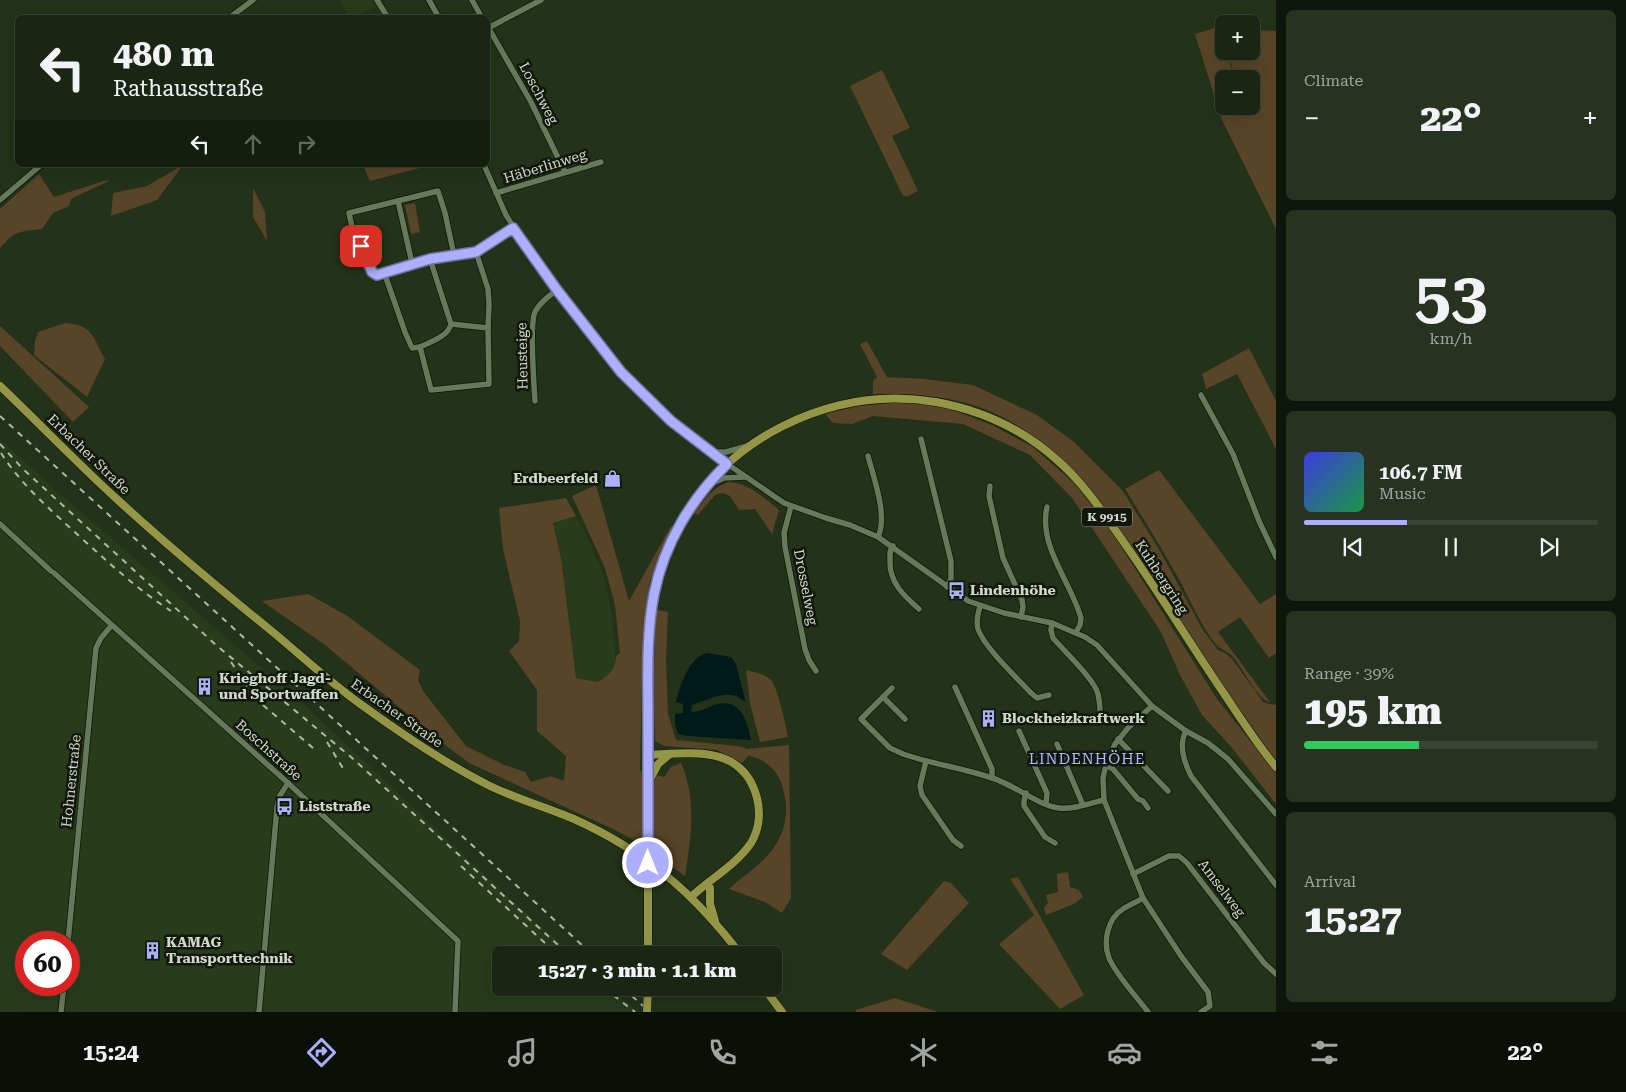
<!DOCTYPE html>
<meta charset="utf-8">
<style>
body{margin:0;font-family:"Roboto Serif",serif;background:#273221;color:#f1f3f6;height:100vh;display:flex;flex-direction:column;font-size:19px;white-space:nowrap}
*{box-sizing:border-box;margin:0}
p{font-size:16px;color:#9fa5a0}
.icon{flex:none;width:28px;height:28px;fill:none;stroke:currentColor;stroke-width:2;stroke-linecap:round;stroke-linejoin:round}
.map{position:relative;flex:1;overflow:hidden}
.side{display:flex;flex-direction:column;gap:10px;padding:10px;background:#0e150a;width:350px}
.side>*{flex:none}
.top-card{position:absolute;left:15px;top:15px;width:475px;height:152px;border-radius:8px;box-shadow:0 5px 20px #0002,0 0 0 1px #384333;background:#1a2613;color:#f1f3f6;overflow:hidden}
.controls{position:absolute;left:1215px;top:15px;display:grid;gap:10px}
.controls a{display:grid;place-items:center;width:45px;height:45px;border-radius:8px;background:#1a2613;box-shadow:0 5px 20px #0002,0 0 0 1px #384333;font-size:25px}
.speed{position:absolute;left:15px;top:931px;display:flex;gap:10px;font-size:25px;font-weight:700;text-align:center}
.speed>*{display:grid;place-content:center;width:65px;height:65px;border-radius:50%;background:#1a2613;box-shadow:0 5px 20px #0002,0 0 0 1px #384333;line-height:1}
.speed .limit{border:8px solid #d22;background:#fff;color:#111}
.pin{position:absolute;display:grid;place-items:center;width:42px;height:42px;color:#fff;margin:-21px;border-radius:10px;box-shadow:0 2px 8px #0006}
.me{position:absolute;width:55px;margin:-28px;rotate:0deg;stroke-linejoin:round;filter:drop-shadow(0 0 4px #0008)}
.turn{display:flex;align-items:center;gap:18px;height:105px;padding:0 15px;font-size:22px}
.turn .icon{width:65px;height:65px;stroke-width:2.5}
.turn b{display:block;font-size:35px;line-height:42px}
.lanes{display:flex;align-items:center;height:48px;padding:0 15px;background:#0003;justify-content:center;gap:25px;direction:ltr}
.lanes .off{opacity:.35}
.big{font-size:38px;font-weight:800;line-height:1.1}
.side .card{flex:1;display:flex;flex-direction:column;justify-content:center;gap:8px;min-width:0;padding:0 18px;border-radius:8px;background:#273221}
.side .dial{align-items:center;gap:0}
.dial b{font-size:65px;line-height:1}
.song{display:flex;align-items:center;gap:15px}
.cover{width:60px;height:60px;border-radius:8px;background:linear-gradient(135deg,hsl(240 70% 55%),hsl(140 70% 35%))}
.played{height:5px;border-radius:2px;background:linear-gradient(90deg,#acaffb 35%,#384333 35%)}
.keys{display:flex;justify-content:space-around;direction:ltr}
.heat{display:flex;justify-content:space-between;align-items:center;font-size:28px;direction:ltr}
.charge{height:8px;border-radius:4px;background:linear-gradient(90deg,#34c759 39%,#384333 0)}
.trip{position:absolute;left:492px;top:946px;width:290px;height:50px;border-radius:8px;background:#1a2613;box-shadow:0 5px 20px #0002,0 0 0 1px #384333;font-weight:800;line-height:50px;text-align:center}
.tab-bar{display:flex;height:80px;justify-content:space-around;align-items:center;background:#0a0f08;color:#9fa5a0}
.tab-bar .icon{width:35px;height:35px}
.tab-bar .active{color:#acaffb}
.tab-bar b{font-size:22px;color:#f1f3f6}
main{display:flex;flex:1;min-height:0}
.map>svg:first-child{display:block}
.built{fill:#283b1b;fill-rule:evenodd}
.green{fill:#584428}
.water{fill:#001a19}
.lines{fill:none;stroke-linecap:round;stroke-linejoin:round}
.minor-casing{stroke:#0c1903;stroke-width:7}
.major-casing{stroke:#0c1903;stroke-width:9}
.minor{stroke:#67795c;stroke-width:5.5}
.major{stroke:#949546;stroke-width:8}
.rail{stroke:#aeb9a8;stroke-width:2;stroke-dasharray:6 6;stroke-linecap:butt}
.major-bridge-casing{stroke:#0c1903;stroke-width:9;stroke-linecap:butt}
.major-bridge{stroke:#949546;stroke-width:8}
.route-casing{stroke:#7072a3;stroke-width:12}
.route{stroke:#acaffb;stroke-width:9}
.labels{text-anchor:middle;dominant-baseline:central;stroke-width:5;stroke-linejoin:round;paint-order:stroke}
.shield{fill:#11170c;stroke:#969f91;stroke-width:1}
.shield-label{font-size:12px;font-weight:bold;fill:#cfd9ca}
.street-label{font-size:14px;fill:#cfd9ca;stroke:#11170c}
.poi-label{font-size:14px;font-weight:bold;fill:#cfd9ca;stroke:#11170c;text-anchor:start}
.neighbourhood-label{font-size:15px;letter-spacing:1px;fill:#b4b7fe;stroke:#11170c}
</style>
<main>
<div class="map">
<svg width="1276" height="1012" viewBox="0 0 1276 1012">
<rect width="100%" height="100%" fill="#233219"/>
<g class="built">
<polygon points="340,0 372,0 376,7 354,17 349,17"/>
<path d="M 0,439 L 52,487 L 309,709 L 502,891 L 573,955 L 501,955 L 501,988 L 609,988 L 639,1012 L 0,1012 ZM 26,942 L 69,942 L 69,985 L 26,985 Z"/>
<polygon points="576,516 591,545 604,577 612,614 616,664 609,675 598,682 576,678 561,558 553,523"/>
</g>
<g class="green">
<polygon points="1218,27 1224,44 1224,51 1226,51 1235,79 1224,79 1224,106 1245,106 1247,112 1245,106 1251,106 1251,79 1236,79 1227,51 1251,51 1251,30 1276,31 1276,229 1221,118 1195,34"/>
<polygon points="882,70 910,128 892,136 918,191 908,196 903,196 850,86"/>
<polygon points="183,165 157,200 111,216 113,193 147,186"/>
<polygon points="363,165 431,165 370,181"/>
<path d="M 39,174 L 54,197 L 107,180 L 109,181 L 71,199 L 69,206 L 53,213 L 42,229 C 19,232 16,230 0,248 L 0,209 Z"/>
<polygon points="253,188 265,212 267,241 253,217"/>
<polygon points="415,203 420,232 411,234 405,205"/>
<path d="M 65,323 C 93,325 92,336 105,359 L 87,397 L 34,355 L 35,341 L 38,332 Z"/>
<polygon points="0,326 89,407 73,422 0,346"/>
<path d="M 867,341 L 887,377 L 924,379 L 973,385 L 1037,415 L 1074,442 L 1123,491 L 1160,551 L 1203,630 L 1218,650 L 1225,653 L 1232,659 L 1264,703 L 1276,705 L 1276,761 L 1067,464 C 1042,440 1006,415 973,405 C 940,395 906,393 873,394 L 873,381 L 877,377 L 860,344 Z"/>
<polygon points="1249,348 1276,401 1276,449 1237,374 1206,389 1202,374"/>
<polygon points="899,402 926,404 950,409 992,425 1033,447 1074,483 1109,527 1217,699 1276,773 1276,804 1233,749 1202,715 1180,675 1161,632 1072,498 1030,455 963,424 873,416 852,424 833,423 825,414 860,406"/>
<path d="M 1159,470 L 1260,604 L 1276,594 L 1276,653 L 1269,658 L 1240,617 L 1218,632 L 1270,702 C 1257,699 1243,669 1234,658 C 1230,652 1224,651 1219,647 C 1206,636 1189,598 1180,581 C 1163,550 1144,520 1125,489 Z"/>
<path d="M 728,482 C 749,483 763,497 779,510 L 772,534 L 755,509 L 739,510 L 730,496 L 723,493 L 715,495 L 698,515 L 694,513 C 705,499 711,489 728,482 Z"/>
<path d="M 596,485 L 629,601 L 671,526 L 675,528 L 650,581 L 646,609 L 643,635 L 640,771 L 664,777 L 671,767 L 681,763 C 697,798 691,840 685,876 L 639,843 L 615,830 L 469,763 L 437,739 L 325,645 L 262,601 L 308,594 L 346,615 L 420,670 L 418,680 L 423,691 L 466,746 L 504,765 L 525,772 L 531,782 L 551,776 L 564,781 L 566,756 L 537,731 L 537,690 L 509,651 L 519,641 L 520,621 L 503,549 L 499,508 L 566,498 L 576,516 L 553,523 L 561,558 L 576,678 L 598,682 C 609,675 616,669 616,656 L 620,653 L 615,605 L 605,568 L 572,496 Z"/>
<path d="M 657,610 L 668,612 L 666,660 L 668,714 L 676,740 L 738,746 L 747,749 L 789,745 L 791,898 L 782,913 L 765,902 L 729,889 C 738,880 749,873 759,864 C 785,841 793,813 780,780 C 775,768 761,757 748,756 L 742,763 L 717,750 L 664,746 L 655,741 L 652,660 Z"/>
<path d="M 746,670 C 754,672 766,674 771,680 C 778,688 786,726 788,737 L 760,742 L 750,703 Z"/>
<polygon points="1068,872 1070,887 1079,890 1083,897 1074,904 1046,915 1044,908 1048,903 1046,895 1058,892 1057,874"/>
<polygon points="1018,877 1084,995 1060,1009 999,944 1034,915 1010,879"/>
<polygon points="944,881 951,883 969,903 907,970 881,954"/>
<polygon points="895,998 938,1012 856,1012 856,1010"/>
</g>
<path class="water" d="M 708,653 L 731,657 L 736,664 L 746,703 C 730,686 710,700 692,705 L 691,712 C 700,712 706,708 714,705 C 740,697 747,720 751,740 L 688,736 L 678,734 L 675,724 L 675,714 L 683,713 L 683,704 L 676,702 C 680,686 689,656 708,653 Z"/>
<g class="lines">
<defs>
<g id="minor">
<polyline points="377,0 388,18"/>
<polyline points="429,0 439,18"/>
<polyline points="472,0 482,18"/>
<polyline points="229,18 253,0"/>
<polyline points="488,27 531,102 565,172"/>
<polyline points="488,28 541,0"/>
<polyline points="484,165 506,215 538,265 613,362 644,397 671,421 710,452 784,503 826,518 850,525 878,537 968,601 1004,613 1052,623 1085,637 1097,645 1152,706 1186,731 1208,743 1228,759 1276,814"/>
<polyline points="496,193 601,162"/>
<polyline points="0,200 41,165"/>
<polyline points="398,201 412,263"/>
<polyline points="454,255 445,213 438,191 349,213 355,241 362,247 372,272 377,275 430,259 476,252 513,228"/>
<polyline points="430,259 451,324"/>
<polyline points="384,272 405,332 412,348 420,347 431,390 489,384 488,328 489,304 488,289 476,252"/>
<path d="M 420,347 C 430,342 448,337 451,324 L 488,328"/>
<polyline points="1201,395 1233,454 1259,521 1276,557"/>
<path d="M 535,401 C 534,386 530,322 535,312 C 539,303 549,296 557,290"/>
<polyline points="921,439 951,561 951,579 947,587"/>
<polyline points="710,452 726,452 747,446"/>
<path d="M 868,456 C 874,479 888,516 878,537"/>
<polyline points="711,484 724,478 745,477"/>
<polyline points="990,486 989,496 1003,558 1022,600 1023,607 1021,617"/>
<polyline points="791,506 784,533 785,547 805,649 809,660 816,671"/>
<path d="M 1047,507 C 1038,546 1071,582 1081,618 L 1080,625 L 1076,632"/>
<polyline points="0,524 51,571"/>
<path d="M 893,546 C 889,551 890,555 890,561 C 889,582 904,596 919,609"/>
<polyline points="54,573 288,783 458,941 455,1012"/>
<path d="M 980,606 C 978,613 976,622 978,629 C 984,647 1017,678 1031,693 L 1037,698 L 1049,695"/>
<path d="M 1052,623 L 1051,630 L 1053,638 C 1064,651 1095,680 1098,694 C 1100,702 1100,713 1101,722"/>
<polyline points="955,687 992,769 992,778"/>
<path d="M 892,688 L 861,719 L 890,748 L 903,754 C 932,764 963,768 992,778 C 1015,785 1037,805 1059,808 C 1074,810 1090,803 1104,800"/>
<polyline points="883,697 905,719"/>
<polyline points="1152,706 1128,728 1115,744 1106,765 1103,778 1104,800 1143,898 1181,956 1208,992 1210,1006 1201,1012"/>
<polyline points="1019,731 1047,793 1046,804"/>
<path d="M 1186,731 C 1178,745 1184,762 1191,776 L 1276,885"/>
<polyline points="1118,739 1168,791"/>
<polyline points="1057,744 1083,805"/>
<polyline points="926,761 920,786 922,795 953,840 961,846"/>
<polyline points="1106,765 1113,769 1138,799 1143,801 1148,808"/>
<polyline points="1026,793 1024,801 1024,806 1045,837 1055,843"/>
<polyline points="1133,874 1169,856 1179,856 1187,863 1264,963 1276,974"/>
<path d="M 1143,898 C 1137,902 1129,905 1123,909 C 1107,919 1103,942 1109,958 C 1116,975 1137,997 1148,1012"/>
<polyline points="68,942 96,648 101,638 111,626"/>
<polyline points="61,1012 64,985"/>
<polyline points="259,1012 277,807 279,797 288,783"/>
</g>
<g id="major">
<path d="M 0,386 C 40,424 78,464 119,501 C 169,547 221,590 274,633 C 304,658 334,686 366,708 C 406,737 446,764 490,786 C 517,799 546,807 574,819 C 645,851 694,893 741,955"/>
<path d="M 648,755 C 691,753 743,744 757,798 C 761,813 759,830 751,843 C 736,865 710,879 691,897"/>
<polyline points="650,779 658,764 670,754"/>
<path d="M 648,808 L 650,624 C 662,537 703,466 783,426 C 831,402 883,393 936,402 C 980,410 1022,429 1056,459 C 1084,483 1104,514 1125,544 C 1160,594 1191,645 1225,695 C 1241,719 1257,744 1276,767"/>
<polyline points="710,888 710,904 715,921"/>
<polyline points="764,988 782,1012"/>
</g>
</defs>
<use href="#minor" class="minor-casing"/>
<use href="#major" class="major-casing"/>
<use href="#minor" class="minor"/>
<use href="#major" class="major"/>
<g class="rail">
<polyline points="0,416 593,955"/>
<polyline points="0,444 23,469 216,645 351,757 569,955"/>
<path d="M 1,453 C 22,486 51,510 79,536 C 109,563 137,589 171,611"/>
<polyline points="231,662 252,693"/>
<polyline points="263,705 313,748"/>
<polyline points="327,742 344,770"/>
<polyline points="461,866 558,955"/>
<polyline points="604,988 635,1012"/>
<polyline points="623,988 650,1012"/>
</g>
<defs>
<g id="major-bridge">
<polyline points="648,808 648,955"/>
<polyline points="647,1012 648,988"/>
</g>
</defs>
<use href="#major-bridge" class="major-bridge-casing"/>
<use href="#major-bridge" class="major-bridge"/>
</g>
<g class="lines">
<defs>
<path id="route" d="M 361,246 L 372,272 L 377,275 L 430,259 L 476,252 L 513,228 L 557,290 L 621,372 L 671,421 L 727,464 C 691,499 664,544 654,594 C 646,635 648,678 648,719 C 648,767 648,815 648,863"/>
</defs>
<use href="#route" class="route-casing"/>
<use href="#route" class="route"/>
</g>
<defs>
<symbol id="shop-bare" viewBox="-9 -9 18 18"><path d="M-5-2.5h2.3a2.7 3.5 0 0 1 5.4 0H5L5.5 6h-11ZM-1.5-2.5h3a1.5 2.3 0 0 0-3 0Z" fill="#acaffb" stroke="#11170c" stroke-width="2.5" paint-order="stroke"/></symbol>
<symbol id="bus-bare" viewBox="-9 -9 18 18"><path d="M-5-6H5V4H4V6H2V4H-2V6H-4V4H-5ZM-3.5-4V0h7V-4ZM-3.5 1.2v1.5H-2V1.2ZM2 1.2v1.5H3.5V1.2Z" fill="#acaffb" stroke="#11170c" stroke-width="2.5" paint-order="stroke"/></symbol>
<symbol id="building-bare" viewBox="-9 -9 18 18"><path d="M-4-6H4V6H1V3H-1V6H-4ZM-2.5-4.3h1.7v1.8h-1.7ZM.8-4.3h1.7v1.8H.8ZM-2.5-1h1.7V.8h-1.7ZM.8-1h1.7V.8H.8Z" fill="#acaffb" stroke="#11170c" stroke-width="2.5" paint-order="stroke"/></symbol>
</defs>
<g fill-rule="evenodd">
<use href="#shop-bare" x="600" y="466" width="25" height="25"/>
<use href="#bus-bare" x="944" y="578" width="25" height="25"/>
<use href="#building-bare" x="192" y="674" width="25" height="25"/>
<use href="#building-bare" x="976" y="706" width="25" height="25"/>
<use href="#bus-bare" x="272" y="794" width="25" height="25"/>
<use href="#building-bare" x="140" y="938" width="25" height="25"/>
</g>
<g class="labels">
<rect class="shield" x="1082" y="507.5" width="50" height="19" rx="4"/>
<g class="shield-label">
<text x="1107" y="517">K 9915</text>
</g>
<g class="street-label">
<text transform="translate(539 93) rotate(62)">Loschweg</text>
<text transform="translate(545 166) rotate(-17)">Häberlinweg</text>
<text transform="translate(522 356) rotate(-91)">Heusteige</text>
<text transform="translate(89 454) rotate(44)">Erbacher Straße</text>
<text transform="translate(1162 577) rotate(57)">Kuhbergring</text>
<text transform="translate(806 587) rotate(79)">Drosselweg</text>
<text transform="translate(397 713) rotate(35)">Erbacher Straße</text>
<text transform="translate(269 750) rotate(42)">Boschstraße</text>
<text transform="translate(71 781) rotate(-84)">Hohnerstraße</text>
<text transform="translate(1222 888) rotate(53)">Amselweg</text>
</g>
<g class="poi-label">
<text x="598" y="478" text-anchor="end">Erdbeerfeld</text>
<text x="970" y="590">Lindenhöhe</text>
<text x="219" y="678">Krieghoff Jagd-<tspan x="219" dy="16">und Sportwaffen</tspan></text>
<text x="1002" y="718">Blockheizkraftwerk</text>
<text x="299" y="806">Liststraße</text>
<text x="166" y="942">KAMAG<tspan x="166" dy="16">Transporttechnik</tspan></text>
</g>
<g class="neighbourhood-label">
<text x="1087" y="759">LINDENHÖHE</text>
</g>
</g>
</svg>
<div class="controls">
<a>+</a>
<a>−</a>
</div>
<div class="speed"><div class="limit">60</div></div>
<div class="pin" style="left:361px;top:246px;background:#d93025"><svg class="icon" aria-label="arrive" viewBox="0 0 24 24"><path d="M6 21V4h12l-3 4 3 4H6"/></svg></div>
<svg class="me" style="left:648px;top:863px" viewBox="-20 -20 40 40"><circle r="17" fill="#acaffb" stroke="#fff" stroke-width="3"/><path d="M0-11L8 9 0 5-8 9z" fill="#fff"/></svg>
<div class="trip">15:27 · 3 min · 1.1 km</div>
<div class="top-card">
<div class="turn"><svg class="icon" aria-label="left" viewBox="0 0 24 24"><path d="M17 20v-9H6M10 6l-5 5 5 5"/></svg><div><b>480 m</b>Rathausstraße</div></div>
<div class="lanes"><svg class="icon" aria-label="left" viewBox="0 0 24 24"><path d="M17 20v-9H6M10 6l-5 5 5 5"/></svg><svg class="icon off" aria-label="ahead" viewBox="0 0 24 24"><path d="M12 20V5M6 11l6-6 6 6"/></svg><svg class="icon off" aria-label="right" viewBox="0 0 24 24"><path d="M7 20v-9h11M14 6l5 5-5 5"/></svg></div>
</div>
</div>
<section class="side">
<div class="card"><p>Climate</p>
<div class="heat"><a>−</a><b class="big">22°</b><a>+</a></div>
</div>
<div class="card dial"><b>53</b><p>km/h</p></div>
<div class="card">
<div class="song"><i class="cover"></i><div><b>106.7 FM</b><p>Music</p></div></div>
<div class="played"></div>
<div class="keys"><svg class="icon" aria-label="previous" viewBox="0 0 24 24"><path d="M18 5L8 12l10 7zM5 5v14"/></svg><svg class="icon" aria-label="pause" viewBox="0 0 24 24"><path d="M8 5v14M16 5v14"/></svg><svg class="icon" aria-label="next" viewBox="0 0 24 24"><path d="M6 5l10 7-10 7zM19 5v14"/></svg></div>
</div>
<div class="card"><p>Range · 39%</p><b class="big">195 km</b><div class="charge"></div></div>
<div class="card"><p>Arrival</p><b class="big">15:27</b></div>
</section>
</main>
<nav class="tab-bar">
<b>15:24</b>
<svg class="icon active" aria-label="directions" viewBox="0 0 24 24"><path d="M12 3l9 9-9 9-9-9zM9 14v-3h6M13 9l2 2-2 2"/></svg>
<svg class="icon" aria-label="music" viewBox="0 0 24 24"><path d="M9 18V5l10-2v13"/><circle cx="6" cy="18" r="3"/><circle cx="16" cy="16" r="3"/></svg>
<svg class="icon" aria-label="phone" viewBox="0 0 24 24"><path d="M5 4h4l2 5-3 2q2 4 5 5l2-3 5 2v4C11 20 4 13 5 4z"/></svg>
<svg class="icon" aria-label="climate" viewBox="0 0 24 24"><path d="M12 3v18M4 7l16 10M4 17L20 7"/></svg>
<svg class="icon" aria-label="car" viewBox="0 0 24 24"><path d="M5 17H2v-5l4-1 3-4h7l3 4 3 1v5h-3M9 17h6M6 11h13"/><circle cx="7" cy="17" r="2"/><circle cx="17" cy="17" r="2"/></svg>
<svg class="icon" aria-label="filters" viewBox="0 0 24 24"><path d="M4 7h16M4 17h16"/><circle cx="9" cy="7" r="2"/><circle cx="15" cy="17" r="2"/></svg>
<b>22°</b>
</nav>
